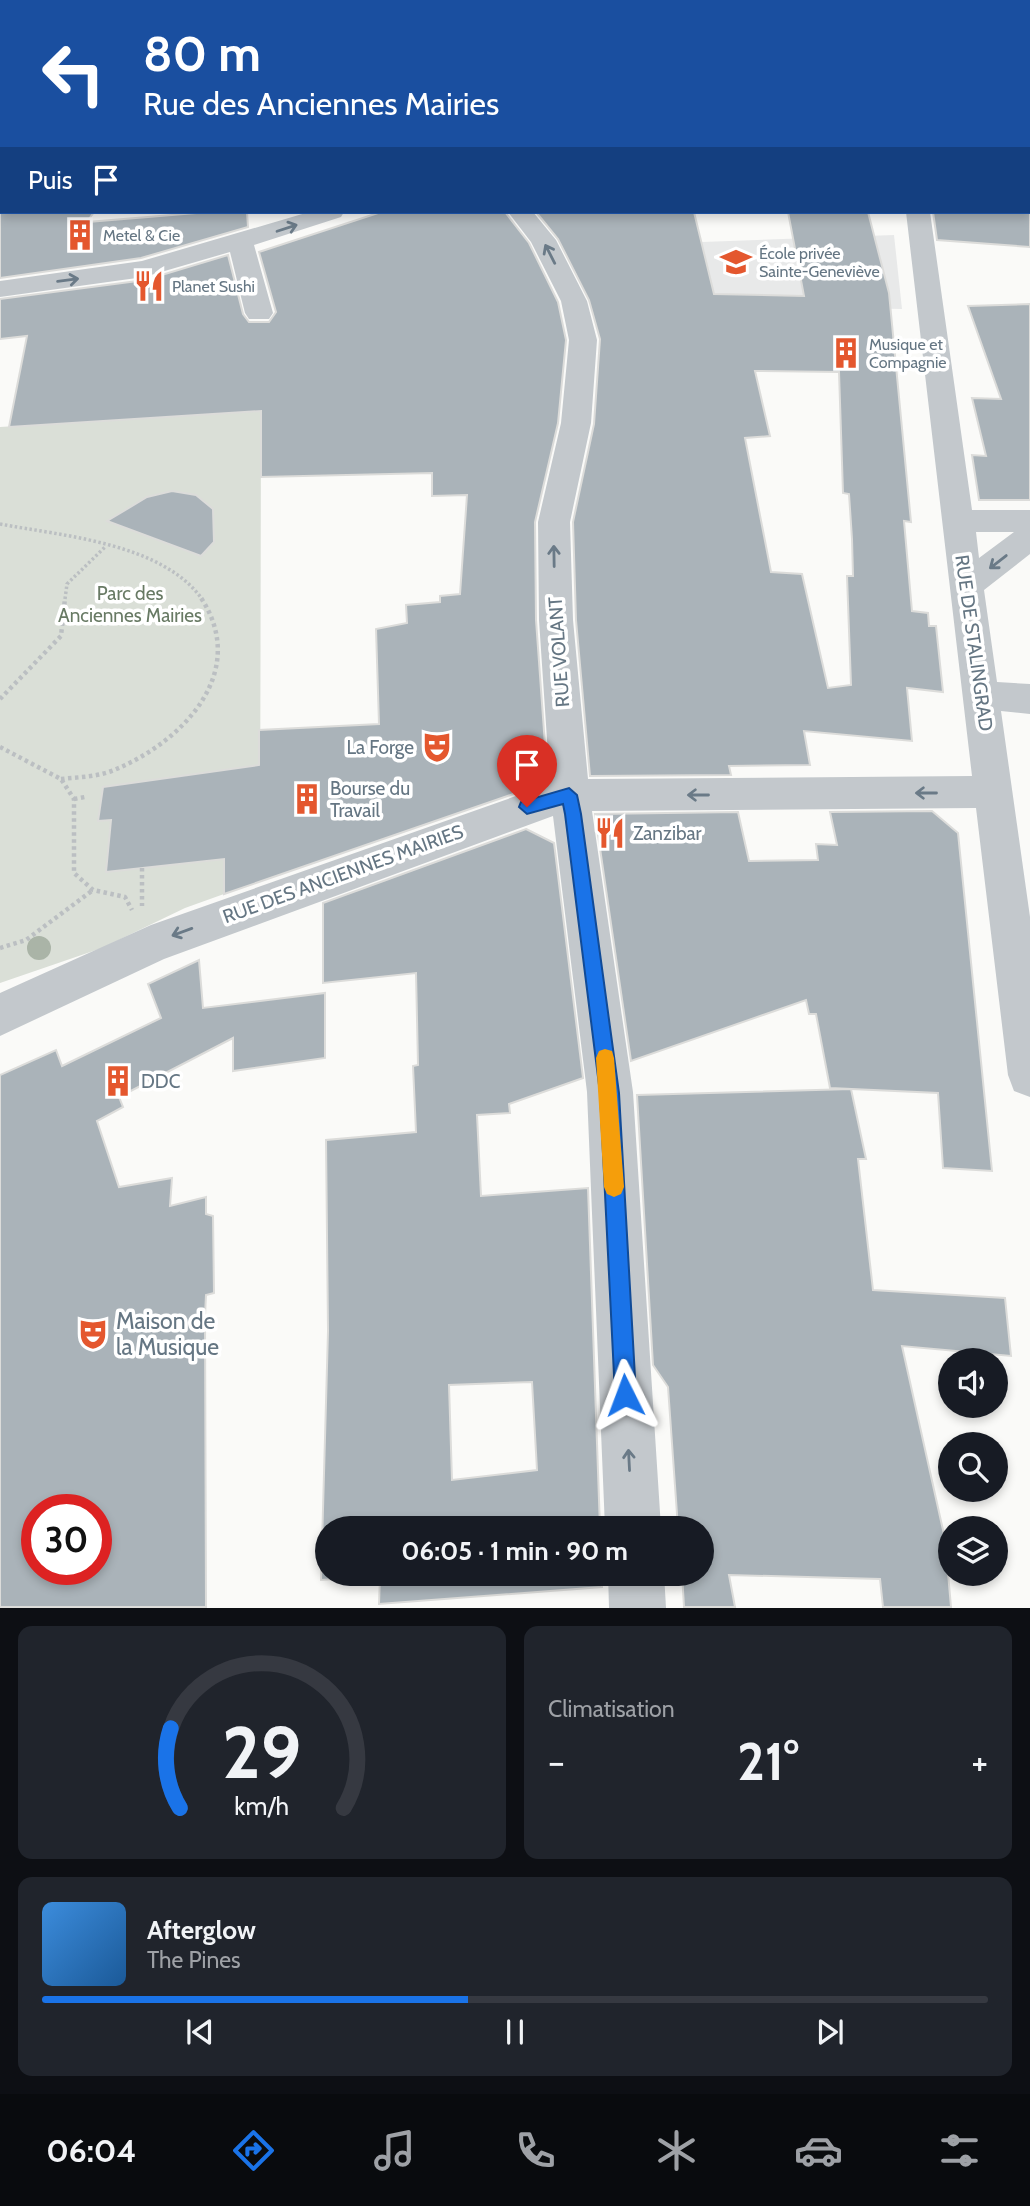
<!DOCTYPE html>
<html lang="fr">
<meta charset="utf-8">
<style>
body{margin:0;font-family:Cabin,sans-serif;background:#20242c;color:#f1f3f6;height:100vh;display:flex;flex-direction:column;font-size:26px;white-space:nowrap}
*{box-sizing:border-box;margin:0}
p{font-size:23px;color:#9ea1a6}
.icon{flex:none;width:38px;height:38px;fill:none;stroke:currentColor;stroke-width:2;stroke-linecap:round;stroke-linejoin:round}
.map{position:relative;height:1608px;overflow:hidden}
.side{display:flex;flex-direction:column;gap:18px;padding:18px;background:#0d0f14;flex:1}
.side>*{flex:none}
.top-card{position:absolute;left:0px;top:0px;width:1031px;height:214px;box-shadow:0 4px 10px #0003;background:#1a4fa0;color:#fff;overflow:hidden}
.buttons{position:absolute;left:938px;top:1348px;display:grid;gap:14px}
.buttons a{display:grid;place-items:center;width:70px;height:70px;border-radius:50%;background:#171b24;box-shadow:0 4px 10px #0003;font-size:35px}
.speed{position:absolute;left:21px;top:1494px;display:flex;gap:14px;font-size:35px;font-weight:700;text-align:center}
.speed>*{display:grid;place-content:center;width:91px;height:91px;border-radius:50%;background:#171b24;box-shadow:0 4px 10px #0003;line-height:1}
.speed .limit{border:10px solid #d22;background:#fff;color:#111}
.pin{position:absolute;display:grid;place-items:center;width:60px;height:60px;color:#fff;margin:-72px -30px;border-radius:50% 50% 50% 0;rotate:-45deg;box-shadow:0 0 7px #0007}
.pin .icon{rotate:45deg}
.me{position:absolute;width:77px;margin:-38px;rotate:357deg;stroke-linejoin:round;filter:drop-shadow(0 0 5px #0008)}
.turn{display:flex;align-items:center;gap:24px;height:147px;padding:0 28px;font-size:32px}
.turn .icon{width:91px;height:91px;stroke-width:2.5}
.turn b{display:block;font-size:49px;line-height:60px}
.then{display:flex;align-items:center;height:66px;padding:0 28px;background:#0003;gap:14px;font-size:26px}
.big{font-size:52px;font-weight:800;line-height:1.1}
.side .card{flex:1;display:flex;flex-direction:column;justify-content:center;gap:10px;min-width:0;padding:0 24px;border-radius:14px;background:#20242c}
.side .dial{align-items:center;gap:0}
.dial svg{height:182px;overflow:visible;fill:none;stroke:#363941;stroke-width:7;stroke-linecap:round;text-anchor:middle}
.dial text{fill:#f1f3f6;stroke:none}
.song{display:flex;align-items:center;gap:21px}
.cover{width:84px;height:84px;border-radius:10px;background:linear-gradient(135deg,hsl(210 70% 55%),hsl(210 70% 35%))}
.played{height:7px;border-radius:4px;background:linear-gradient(90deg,#1a73e8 45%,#363941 45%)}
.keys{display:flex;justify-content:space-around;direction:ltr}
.heat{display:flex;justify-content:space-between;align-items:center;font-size:38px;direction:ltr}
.side .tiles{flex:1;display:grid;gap:18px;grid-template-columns:1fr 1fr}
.card:last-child{grid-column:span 2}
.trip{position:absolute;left:315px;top:1516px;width:399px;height:70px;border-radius:35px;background:#171b24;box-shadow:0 4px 10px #0003;font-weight:800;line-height:70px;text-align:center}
.menu{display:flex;height:112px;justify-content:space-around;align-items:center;background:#090b0e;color:#9ea1a6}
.menu .icon{width:49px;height:49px}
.menu .current{color:#1a73e8}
.menu b{font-size:32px;color:#f1f3f6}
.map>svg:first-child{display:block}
.built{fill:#e8e9e9}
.green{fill:#dadfd7}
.building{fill:#aab3b9;stroke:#dcdcda;stroke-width:2;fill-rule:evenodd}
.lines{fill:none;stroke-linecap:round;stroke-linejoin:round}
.path-far1{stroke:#bbbfc2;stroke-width:3.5;stroke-dasharray:2.5 2.5;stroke-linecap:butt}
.path{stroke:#bbbfc2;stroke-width:4.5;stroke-dasharray:3.5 3.5;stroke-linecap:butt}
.minor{fill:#c3c8cc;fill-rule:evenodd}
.tree{fill:#aab4a7}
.oneway{stroke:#6a7a87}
.route{fill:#1a73e8;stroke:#114b97;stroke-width:2}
.slow{fill:#f59e0b}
.labels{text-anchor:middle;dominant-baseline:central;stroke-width:7;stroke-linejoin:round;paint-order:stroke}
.far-poi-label{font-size:16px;fill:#657683;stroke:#fff;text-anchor:start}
.park-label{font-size:19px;fill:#687a64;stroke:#fff}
.street-label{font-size:19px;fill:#657683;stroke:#fff}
.poi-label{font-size:19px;fill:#657683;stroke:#fff;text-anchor:start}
.near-poi-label{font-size:23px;fill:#657683;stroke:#fff;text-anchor:start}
</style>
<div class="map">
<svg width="1030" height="1608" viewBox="0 0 1030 1608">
<rect width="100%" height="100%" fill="#fafaf8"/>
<polygon class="built" points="894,235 902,309 751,306 585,278 565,247"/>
<polygon class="green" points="261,411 260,881 185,908 102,948 0,983 0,427"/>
<g class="building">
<polygon points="0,212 94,212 87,222 208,212 247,212 248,227 141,258 0,278"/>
<polygon points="381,212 505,212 529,243 558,302 566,340 558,423 535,522 536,620 546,759 525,790 224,894 224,859 106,872 111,820 98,821 103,787 259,765 259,730 379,724 376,629 407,623 406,605 440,602 440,596 460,594 467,495 432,496 432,473 261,477 261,411 9,427 27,336 0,339 0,299 145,280 228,255 243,314 249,322 269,322 276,312 259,252"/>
<path d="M 536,212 L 694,212 L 714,294 L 804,296 L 788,212 L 868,212 L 889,293 L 911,522 L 904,521 L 912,611 L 928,613 L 929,626 L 936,626 L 943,692 L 907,688 L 912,741 L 804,731 L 810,765 L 729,766 L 731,775 L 590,776 L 576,620 L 573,522 L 594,424 L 600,339 L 589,300 L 558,239 ZM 755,371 L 839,372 L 843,493 L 849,494 L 852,539 L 853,576 L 847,576 L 851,685 L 828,688 L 802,574 L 771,572 L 745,438 L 770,436 Z"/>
<polygon points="933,212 1030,212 1030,247 937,240"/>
<polygon points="1030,304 1030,500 979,500 972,455 986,456 972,398 1001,399 968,306"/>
<polygon points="172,491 196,495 213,509 214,542 201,556 107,521 147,497"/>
<polygon points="932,811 958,833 992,1171 943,1168 938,1093 830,1088 816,1014 809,1014 806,1000 631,1061 595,814 738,812 749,861 818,860 816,844 837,845 830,812"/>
<path d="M 526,829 L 554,843 L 583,1078 L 509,1104 L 510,1113 L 477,1115 L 481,1196 L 588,1188 L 600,1528 L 327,1528 L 327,1573 L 601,1573 L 602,1587 L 379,1604 L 380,1576 L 321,1580 L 328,1331 L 326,1140 L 416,1132 L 413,1066 L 418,1065 L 416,973 L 323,983 L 323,903 ZM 532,1382 L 537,1470 L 452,1480 L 449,1385 Z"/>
<path d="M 199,960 L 203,1008 L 325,993 L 325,1058 L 233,1071 L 233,1038 L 119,1097 L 123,1107 L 97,1121 L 119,1187 L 172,1178 L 170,1206 L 206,1197 L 206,1214 L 213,1216 L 214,1293 L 206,1295 L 205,1315 L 206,1607 L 0,1607 L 0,1075 L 56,1050 L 62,1066 L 161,1018 L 148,984 ZM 37,1510 L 96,1510 L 96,1570 L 37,1570 Z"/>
<polygon points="851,1089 866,1159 858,1159 873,1290 1005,1298 1011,1356 902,1346 945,1539 951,1607 883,1607 880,1579 729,1575 735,1607 684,1607 682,1573 702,1573 702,1528 678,1528 668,1387 653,1365 637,1095"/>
</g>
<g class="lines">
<g class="path-far1">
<path d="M 0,524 C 63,536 162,543 202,599"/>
<polyline points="65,599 67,584 105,547"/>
</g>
<g class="path">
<polyline points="0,699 61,636 65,598"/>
<polyline points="0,747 61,779 74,799 74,873 93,890 125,897 132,910"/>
<path d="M 61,779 C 79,777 97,777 114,770 C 183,742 250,672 201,598"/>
<polyline points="74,799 85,797"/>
<polyline points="142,868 142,906"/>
<polyline points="0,948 26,940 93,890"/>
</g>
<g class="minor">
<rect x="332" y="0" width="20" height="2"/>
<rect x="424" y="0" width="20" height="2"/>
<polygon points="624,0 653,0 623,2"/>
<polygon points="824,0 845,0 846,2 825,2"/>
<polygon points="1022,0 1030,0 1030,10 1029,2"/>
<rect x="0" y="61" width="2" height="12"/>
<rect x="1029" y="169" width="1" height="14"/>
<polygon points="309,212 344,212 341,217 254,245 273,313 269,319 249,319 245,313 230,252 144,277 0,297 0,281 142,261"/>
<path d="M 508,212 L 533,212 L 556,240 L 587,301 L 597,340 L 591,423 L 570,522 L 573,620 L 588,779 L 972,776 L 906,212 L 930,212 L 972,510 L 1030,510 L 1030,554 L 984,590 L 997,682 L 1030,684 L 1030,714 L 1001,711 L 1030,917 L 1030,1097 L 1014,1091 L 1008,1075 L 976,808 L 592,811 L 633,1092 L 661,1528 L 605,1528 L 587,1092 L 553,816 L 164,959 L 0,1036 L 0,993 L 151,925 L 550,784 L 539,620 L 538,522 L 561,423 L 569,340 L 561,301 L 531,242 ZM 976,532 L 1014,532 L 979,558 Z"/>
<polygon points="608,1573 664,1573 666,1608 609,1608"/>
</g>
</g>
<circle class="tree" cx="39" cy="948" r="12"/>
<defs><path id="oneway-shaft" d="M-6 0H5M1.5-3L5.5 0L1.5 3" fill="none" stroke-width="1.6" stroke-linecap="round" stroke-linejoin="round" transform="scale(1.75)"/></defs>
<g class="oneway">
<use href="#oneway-shaft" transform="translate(287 228) rotate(-18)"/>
<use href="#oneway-shaft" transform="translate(550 254) rotate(-117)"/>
<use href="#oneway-shaft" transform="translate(68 280) rotate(-7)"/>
<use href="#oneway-shaft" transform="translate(554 556) rotate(-91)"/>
<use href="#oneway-shaft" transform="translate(998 562) rotate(142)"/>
<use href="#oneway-shaft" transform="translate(926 793) rotate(180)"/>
<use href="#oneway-shaft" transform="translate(698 795) rotate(180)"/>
<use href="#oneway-shaft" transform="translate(182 932) rotate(160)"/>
<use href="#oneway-shaft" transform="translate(629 1460) rotate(-93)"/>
</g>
<polygon class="route" points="569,788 577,795 581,814 619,1093 636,1395 633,1403 625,1406 618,1403 615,1395 600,1093 565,814 563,804 527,814 519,807 521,802"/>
<polygon class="slow" points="605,1049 612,1051 614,1058 624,1187 621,1194 614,1197 607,1194 604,1187 596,1058 599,1051"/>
<defs>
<symbol id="building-bare" viewBox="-9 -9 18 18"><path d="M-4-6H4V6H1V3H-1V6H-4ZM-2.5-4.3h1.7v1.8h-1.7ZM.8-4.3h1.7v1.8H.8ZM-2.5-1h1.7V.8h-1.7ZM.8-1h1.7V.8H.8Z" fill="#e4572e" stroke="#fff" stroke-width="2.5" paint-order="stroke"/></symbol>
<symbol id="school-bare" viewBox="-9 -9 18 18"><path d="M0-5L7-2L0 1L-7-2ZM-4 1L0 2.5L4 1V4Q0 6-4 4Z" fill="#e4572e" stroke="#fff" stroke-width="2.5" paint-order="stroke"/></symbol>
<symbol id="restaurant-bare" viewBox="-9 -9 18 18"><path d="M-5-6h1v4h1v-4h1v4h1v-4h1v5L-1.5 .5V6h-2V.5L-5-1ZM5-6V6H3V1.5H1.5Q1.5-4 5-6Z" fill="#e4572e" stroke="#fff" stroke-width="2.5" paint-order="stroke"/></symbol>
<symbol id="theatre-bare" viewBox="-9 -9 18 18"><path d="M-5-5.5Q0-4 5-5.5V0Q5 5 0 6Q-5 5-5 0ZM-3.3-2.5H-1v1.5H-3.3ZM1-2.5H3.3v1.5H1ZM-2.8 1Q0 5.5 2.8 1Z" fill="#e4572e" stroke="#fff" stroke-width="2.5" paint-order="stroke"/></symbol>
</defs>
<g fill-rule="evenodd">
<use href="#building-bare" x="58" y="213" width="44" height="44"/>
<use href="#school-bare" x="714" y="240" width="44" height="44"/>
<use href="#restaurant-bare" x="127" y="264" width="44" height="44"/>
<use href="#building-bare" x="824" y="331" width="44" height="44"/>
<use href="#theatre-bare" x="415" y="725" width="44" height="44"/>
<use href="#building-bare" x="285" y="777" width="44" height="44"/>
<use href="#restaurant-bare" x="588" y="811" width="44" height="44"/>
<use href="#building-bare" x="96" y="1059" width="44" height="44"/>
<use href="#theatre-bare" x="71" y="1312" width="44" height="44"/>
</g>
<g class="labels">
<g class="far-poi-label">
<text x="103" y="235">Metel &amp; Cie</text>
<text x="759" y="253">École privée<tspan x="759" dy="18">Sainte-Geneviève</tspan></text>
<text x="172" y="286">Planet Sushi</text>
<text x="869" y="344">Musique et<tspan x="869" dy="18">Compagnie</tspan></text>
</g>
<g class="park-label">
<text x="130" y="593">Parc des<tspan x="130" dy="22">Anciennes Mairies</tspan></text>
</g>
<g class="street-label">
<text transform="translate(974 643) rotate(82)">RUE DE STALINGRAD</text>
<text transform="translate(559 652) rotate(-94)">RUE VOLANT</text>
<text transform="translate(343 874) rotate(-20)">RUE DES ANCIENNES MAIRIES</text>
</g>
<g class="poi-label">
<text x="414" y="747" text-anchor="end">La Forge</text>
<text x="330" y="788">Bourse du<tspan x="330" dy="22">Travail</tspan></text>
<text x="633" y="833">Zanzibar</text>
<text x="141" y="1081">DDC</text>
</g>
<g class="near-poi-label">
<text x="116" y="1321">Maison de<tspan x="116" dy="26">la Musique</tspan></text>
</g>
</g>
</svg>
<div class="buttons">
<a><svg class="icon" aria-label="sound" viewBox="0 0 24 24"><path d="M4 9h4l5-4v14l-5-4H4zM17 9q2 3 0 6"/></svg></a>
<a><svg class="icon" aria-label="search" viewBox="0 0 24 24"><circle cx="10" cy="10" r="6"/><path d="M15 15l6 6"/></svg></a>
<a><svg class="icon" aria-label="layers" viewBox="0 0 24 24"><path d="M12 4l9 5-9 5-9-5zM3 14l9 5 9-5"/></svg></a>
</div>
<div class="speed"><div class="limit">30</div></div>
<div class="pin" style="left:527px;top:807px;background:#d93025"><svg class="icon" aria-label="arrive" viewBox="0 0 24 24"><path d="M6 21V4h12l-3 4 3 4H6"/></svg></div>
<svg class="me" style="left:625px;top:1395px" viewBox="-20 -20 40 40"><path d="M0-17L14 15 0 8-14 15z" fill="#1a73e8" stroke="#fff" stroke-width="4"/></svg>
<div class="trip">06:05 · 1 min · 90 m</div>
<div class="top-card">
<div class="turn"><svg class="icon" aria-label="left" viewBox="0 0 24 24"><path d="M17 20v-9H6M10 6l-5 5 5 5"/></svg><div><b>80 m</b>Rue des Anciennes Mairies</div></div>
<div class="then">Puis<svg class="icon" aria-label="arrive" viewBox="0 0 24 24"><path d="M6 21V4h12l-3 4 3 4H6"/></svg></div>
</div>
</div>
<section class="side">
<div class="tiles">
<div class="card dial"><svg viewBox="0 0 100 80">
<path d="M14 69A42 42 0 1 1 86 69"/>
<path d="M14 69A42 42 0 0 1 10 34" stroke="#1a73e8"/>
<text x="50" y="56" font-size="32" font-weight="700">29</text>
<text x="50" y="72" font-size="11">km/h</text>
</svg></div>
<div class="card"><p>Climatisation</p>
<div class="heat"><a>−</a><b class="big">21°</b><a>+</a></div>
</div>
<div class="card">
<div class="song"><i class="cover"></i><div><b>Afterglow</b><p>The Pines</p></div></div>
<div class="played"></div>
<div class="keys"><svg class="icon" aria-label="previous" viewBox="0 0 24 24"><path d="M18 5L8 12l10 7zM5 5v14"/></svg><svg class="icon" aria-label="pause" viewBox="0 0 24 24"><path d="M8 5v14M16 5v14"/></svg><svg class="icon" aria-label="next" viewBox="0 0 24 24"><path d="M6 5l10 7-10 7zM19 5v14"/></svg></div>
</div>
</div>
</section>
<nav class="menu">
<b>06:04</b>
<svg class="icon current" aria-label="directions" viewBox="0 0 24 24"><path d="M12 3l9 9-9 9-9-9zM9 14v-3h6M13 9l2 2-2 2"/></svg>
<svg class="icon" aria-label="music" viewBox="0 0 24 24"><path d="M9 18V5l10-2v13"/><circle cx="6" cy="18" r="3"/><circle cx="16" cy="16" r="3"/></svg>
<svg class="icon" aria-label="phone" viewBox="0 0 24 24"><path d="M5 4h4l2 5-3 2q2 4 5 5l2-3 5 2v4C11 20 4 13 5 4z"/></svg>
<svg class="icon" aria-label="climate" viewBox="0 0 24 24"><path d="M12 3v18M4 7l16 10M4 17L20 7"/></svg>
<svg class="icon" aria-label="car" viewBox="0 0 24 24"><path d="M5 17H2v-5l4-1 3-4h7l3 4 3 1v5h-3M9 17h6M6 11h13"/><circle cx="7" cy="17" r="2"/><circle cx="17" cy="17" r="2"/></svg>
<svg class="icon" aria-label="filters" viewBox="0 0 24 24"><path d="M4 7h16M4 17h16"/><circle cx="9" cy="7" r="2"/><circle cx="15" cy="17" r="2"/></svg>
</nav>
